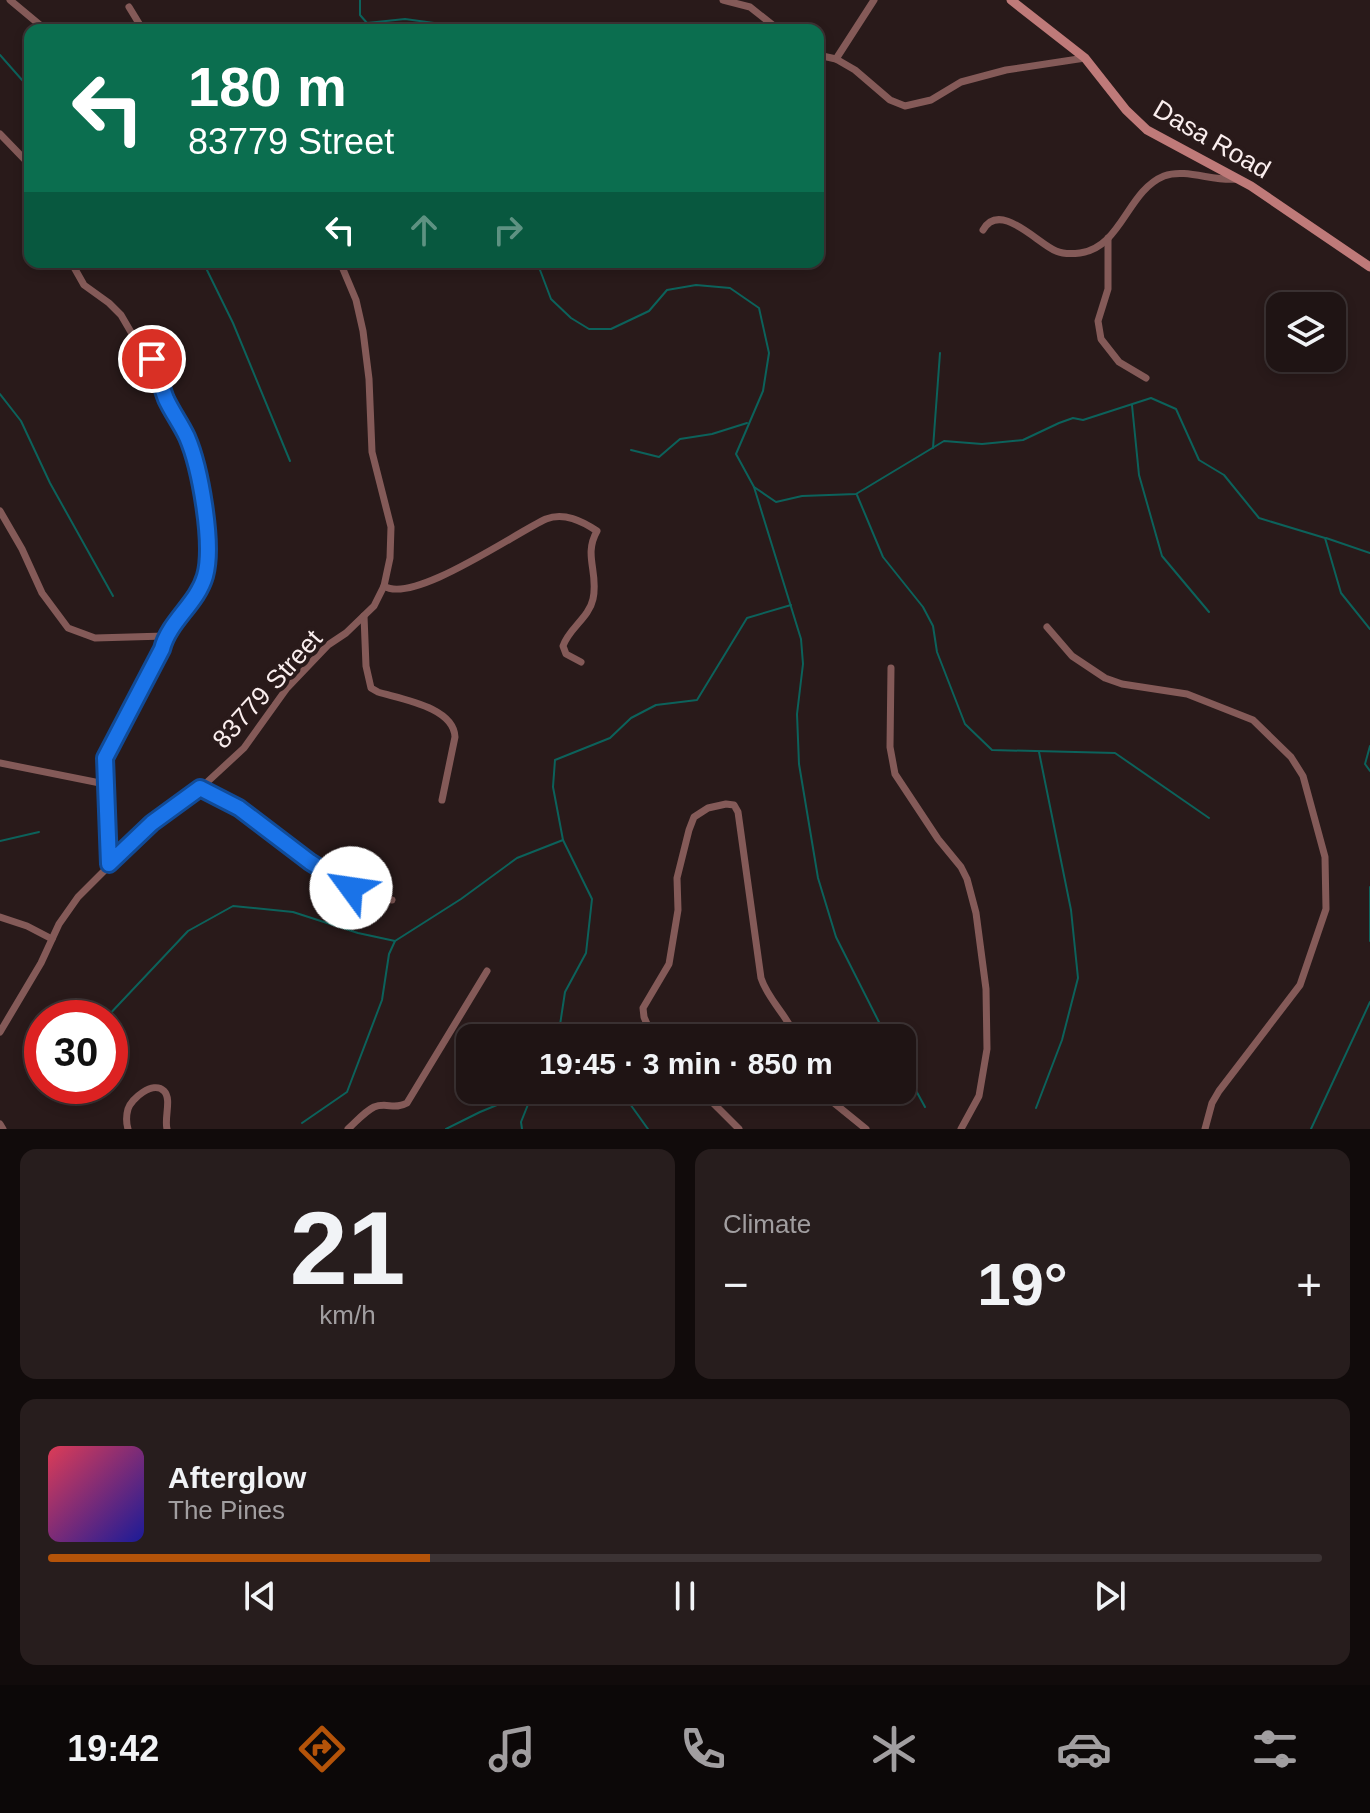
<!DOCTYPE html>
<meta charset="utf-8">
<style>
body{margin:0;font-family:Helvetica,sans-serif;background:#271d1d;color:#f1f3f6;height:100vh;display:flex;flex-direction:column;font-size:30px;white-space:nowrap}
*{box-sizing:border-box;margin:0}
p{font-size:26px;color:#a19ea0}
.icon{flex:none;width:44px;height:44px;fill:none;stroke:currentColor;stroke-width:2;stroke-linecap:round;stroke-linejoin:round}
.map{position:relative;height:1129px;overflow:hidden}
.drawer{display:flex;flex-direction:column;gap:20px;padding:20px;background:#110b0b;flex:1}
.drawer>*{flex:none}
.top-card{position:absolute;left:24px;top:24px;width:800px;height:244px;border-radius:16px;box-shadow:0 4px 12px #0003,0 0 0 2px #3c3334;background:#0b6e4f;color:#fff;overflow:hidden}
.buttons{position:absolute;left:1266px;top:292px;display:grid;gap:16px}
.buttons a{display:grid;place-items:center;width:80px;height:80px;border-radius:16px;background:#1f1414;box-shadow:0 4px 12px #0003,0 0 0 2px #3c3334;font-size:40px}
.speed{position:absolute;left:24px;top:1000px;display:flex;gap:16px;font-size:40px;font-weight:700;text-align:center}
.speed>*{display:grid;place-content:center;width:104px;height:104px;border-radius:50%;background:#1f1414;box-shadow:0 4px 12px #0003,0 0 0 2px #3c3334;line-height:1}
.speed .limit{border:12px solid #d22;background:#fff;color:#111}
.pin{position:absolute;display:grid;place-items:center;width:68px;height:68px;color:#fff;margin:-34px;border:4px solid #fff;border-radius:50%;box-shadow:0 2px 8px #0007}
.me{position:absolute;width:88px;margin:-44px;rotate:301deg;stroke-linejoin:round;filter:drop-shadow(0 0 6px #0008)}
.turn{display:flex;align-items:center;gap:28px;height:168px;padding:0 32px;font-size:36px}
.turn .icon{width:104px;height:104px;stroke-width:2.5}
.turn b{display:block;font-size:56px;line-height:68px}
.lanes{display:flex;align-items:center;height:76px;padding:0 32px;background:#0003;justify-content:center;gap:40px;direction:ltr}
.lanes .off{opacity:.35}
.big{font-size:60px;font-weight:600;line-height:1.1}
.drawer .card{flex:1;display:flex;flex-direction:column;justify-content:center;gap:12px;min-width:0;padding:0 28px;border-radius:16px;background:#271d1d}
.drawer .dial{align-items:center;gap:0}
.dial b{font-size:104px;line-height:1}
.song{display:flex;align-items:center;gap:24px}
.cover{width:96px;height:96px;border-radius:12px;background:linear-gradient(135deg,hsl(350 70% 55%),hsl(240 70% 35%))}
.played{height:8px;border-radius:4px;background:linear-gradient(90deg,#b45309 30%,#3c3334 30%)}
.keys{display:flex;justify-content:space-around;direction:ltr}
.heat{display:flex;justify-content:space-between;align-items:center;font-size:44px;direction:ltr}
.drawer .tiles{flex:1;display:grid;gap:20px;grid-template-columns:1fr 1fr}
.card:last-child{grid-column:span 2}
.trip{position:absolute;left:456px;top:1024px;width:460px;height:80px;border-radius:16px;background:#1f1414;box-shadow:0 4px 12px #0003,0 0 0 2px #3c3334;font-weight:600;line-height:80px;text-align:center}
.tab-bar{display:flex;height:128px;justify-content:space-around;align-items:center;background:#0c0808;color:#a19ea0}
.tab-bar .icon{width:56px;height:56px}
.tab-bar .current{color:#b45309}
.tab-bar b{font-size:36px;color:#f1f3f6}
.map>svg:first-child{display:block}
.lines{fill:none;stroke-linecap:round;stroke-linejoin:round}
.stream{stroke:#0c625b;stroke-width:2}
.street{stroke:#845a58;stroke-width:7}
.secondary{stroke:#bf7a79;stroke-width:9}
.route-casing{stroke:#114b97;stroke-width:20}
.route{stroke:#1a73e8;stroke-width:14}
.labels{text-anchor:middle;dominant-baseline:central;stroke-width:8;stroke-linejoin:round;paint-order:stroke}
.street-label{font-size:26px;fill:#faeeee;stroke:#291a1a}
</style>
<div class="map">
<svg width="1370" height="1129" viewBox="0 0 1370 1129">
<rect width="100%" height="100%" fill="#291a1a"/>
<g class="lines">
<g class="stream">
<polyline points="360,0 360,15 367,23 405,19 485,30"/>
<polyline points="0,55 30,89"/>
<polyline points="203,262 233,323 290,461"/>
<polyline points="537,262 551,299 571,318 589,329 611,329 649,311 667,290 696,285 730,288 759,308 769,353 763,391 736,454 754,487 776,502 802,496 856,494 944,441 982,444 1023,440 1059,423 1073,418 1083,420 1151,398 1176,409 1199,460 1224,475 1259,518 1325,538 1341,593 1370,629"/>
<polyline points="0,394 21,421 50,483 113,596"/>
<polyline points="1132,405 1139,475 1162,556 1209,612"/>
<polyline points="933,448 940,353"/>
<polyline points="631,450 659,457 680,439 712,434 747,423"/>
<polyline points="754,487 801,639 803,664 797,714 799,764 818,878 836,937 887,1038"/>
<polyline points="857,495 883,557 923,607 933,626 937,652 965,724 992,750 1115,753 1209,818"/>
<polyline points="1326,538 1370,553"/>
<polyline points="1370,746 1365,764 1370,771"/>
<polyline points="0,841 39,832"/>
<polyline points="1370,887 1370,941"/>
<polyline points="106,1018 188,931 233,906 293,912 358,933 395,941 461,899 517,858 563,840"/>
<polyline points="559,1031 572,1038"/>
<polyline points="558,1038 565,992 586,953 592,899 563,840 553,787 555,760 610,738 631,718 656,705 697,700 747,618 791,605"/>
<polyline points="902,1065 925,1107"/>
<polyline points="620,1090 648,1129"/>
<polyline points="1036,1108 1062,1040 1078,978 1071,910 1039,752"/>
<polyline points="302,1123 347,1092 382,1000 389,954 395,941"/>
<polyline points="446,1129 480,1112 533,1090"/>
<polyline points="522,1129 521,1122 533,1092"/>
<polyline points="1311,1129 1370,1002"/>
</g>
<g class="street">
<polyline points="10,0 46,30"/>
<polyline points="723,0 750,7 779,30"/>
<polyline points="129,7 143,30"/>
<polyline points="818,55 836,59 855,70 890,100 905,106 931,100 961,82 1006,70 1085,58"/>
<polyline points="836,59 874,0"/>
<polyline points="0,134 30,165"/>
<path d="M 983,230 C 1000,200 1038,244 1056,251 C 1063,254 1072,254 1080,253 C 1122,247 1127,191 1164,176 C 1186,168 1214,182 1237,179"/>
<polyline points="1108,238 1108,289 1098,321 1101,339 1119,362 1146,378"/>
<polyline points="71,262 84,285 109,303 121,315 135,339 152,359 167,400 186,434 198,471 204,512 206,572 194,597 165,636 162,649 105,758 109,864"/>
<polyline points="0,511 22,549 42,593 68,628 95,638 165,636"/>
<path d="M 384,586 C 413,605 515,533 546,519 C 564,512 582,521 597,531 C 583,556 599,572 593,599 C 589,618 569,628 563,646 L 566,654 L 581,662"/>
<path d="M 364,616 L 366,666 L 371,688 L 378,692 C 401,699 454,707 455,737 L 442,800"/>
<polyline points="1047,627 1072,656 1105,678 1122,684 1187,694 1253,720 1291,757 1303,776 1325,857 1326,909 1300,985 1219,1091 1212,1103 1205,1129"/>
<polyline points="891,668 890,747 895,774 938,839 961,867 967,879 976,913 986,989 987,1049 979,1096 961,1129"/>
<polyline points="0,763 105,784"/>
<path d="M 200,788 C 217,796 234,804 249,815 C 301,852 326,885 392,900"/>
<polyline points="0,917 27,926 52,939"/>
<polyline points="0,1032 41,963 59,924 78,897 152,823 204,785 244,748 287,688 328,645 346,633 374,606 384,586 390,558 391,527 372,452 369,379 363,331 356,300 340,262"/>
<path d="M 653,1038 L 644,1017 L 643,1008 L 669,964 L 678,910 L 677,878 L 689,830 L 694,817 L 708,808 L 726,804 L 734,805 L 738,812 L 761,978 C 768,1000 788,1016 796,1038"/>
<polyline points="700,1090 739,1129"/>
<polyline points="818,1090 866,1129"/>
<polyline points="0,1124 3,1129"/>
<path d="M 128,1129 C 126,1122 126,1116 128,1109 C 131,1099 153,1080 164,1091 C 172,1099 164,1118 167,1129"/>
<path d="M 348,1129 C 356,1122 364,1112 374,1107 C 386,1102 395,1110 407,1103 L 487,971"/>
</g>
<polyline class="secondary" points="1011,0 1085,58 1126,110 1147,130 1251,186 1370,267"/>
</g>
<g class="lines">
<defs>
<path id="route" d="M 152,359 C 158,372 161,386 166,399 C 172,412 181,424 187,437 C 200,467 214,544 205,576 C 197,604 169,621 162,649 L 105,758 L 109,864 L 152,823 L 200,788 L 239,808 L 310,862 L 351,888"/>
</defs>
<use href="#route" class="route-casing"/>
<use href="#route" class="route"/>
</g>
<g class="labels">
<g class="street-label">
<text transform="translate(1212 139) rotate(30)">Dasa Road</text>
<text transform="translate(267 689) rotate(-48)">83779 Street</text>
</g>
</g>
</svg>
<div class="buttons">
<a><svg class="icon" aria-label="layers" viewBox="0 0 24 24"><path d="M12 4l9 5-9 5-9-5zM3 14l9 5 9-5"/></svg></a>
</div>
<div class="speed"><div class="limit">30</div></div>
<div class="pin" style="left:152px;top:359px;background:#d93025"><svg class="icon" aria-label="arrive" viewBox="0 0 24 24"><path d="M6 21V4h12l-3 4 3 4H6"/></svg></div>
<svg class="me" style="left:351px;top:888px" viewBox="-20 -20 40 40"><circle r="19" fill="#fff"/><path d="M0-13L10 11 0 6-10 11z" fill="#1a73e8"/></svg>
<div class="trip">19:45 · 3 min · 850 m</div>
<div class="top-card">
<div class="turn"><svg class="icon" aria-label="left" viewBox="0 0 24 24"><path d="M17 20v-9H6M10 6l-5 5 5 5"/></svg><div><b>180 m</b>83779 Street</div></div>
<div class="lanes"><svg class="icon" aria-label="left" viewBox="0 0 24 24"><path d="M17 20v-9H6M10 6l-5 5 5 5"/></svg><svg class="icon off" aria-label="ahead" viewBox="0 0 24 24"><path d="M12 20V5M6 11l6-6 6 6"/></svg><svg class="icon off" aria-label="right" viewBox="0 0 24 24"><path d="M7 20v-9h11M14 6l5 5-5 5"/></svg></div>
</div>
</div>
<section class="drawer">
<div class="tiles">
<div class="card dial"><b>21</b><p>km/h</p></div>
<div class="card"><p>Climate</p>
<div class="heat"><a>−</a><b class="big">19°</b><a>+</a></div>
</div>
<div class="card">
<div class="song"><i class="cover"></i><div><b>Afterglow</b><p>The Pines</p></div></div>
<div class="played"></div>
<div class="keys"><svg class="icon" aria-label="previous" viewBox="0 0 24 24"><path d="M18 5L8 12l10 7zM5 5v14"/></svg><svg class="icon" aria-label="pause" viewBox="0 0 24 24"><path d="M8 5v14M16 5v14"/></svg><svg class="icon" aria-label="next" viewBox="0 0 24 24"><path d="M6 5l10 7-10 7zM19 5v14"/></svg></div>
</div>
</div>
</section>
<nav class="tab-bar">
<b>19:42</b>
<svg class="icon current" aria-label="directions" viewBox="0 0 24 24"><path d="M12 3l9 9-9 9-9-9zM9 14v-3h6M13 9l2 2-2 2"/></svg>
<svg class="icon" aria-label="music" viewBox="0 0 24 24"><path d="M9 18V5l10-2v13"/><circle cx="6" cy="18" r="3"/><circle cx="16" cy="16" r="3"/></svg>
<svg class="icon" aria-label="phone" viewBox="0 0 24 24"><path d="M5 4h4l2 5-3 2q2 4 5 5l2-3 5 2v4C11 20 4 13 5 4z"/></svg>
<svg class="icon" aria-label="climate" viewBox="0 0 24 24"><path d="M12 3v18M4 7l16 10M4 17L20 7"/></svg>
<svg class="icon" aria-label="car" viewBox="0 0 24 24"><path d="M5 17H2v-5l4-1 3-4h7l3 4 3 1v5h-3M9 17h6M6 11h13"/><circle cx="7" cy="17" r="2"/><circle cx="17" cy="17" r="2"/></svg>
<svg class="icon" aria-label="filters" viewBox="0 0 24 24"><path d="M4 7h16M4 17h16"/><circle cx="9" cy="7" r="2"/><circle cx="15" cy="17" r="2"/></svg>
</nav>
